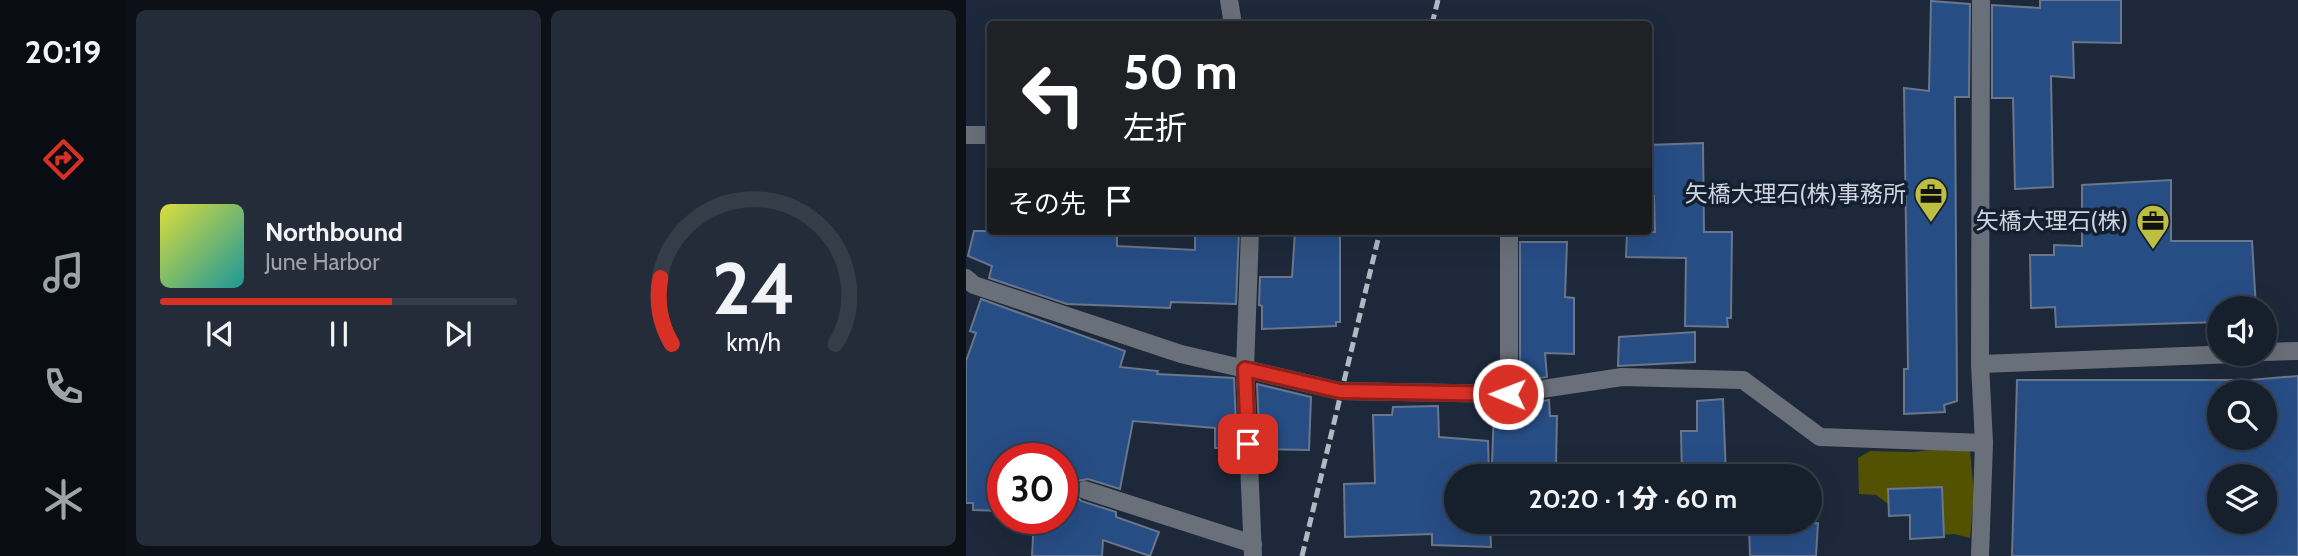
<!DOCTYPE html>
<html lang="ja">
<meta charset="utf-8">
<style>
body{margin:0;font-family:Cabin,"Noto Sans JP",sans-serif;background:#232c38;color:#f1f3f6;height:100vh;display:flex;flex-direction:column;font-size:26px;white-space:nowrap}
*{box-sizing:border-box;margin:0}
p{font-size:23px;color:#9ea2a9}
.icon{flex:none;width:38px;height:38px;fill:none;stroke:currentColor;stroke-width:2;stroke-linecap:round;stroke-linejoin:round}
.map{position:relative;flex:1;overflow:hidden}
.details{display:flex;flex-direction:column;gap:10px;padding:10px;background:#0c1118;width:840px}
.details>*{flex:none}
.hud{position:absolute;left:21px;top:21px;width:665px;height:214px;border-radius:7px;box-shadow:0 7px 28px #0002,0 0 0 2px #353d48;background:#202124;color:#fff;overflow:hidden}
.tools{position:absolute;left:1241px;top:296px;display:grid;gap:14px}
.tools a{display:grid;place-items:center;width:70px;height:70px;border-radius:50%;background:#161f2c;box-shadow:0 7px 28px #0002,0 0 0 2px #353d48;font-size:35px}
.speed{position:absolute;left:21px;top:443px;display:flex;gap:14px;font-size:35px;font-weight:700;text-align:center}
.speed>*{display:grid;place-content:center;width:91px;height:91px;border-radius:50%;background:#161f2c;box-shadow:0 7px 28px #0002,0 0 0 2px #353d48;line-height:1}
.speed .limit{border:10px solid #d22;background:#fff;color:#111}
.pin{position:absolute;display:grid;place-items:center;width:60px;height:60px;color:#fff;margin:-30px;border-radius:14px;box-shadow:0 4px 10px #0006}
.me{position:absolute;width:77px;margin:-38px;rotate:271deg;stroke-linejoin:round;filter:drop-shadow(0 0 5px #0008)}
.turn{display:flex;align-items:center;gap:24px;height:147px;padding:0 21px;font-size:32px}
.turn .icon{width:91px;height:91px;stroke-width:2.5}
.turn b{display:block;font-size:49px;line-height:60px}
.then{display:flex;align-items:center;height:66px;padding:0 21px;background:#0003;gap:14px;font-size:26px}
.details .widget{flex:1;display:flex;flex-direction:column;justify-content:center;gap:10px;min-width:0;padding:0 24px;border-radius:10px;background:#232c38}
.details .dial{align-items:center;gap:0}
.dial svg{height:182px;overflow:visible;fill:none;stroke:#353d48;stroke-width:7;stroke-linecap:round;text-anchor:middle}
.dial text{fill:#f1f3f6;stroke:none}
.song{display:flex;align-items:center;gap:21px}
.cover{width:84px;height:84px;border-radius:10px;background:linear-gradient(135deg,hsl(60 70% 55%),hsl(180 70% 35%))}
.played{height:7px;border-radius:4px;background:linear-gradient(90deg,#d93025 65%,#353d48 65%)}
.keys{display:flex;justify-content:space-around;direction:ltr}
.details .tiles{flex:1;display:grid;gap:10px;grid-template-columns:repeat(2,1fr)}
.trip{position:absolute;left:478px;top:464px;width:378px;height:70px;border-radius:35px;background:#161f2c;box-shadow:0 7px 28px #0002,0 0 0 2px #353d48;font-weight:800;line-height:70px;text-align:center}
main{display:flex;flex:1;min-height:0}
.tab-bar{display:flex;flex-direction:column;width:126px;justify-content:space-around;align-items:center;background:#090c12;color:#9ea2a9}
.tab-bar .icon{width:49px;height:49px}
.tab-bar .active{color:#d93025}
.tab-bar b{font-size:32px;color:#f1f3f6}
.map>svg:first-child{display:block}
.green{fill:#525202}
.building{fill:#274d85;stroke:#69768b;stroke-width:2;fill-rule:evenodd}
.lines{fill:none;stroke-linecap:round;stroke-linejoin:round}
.minor{stroke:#6a7079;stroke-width:18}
.rail{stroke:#b0b8c4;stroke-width:5;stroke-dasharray:10 5;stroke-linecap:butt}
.route-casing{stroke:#8d1f18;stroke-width:18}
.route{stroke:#d93025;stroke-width:12}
.labels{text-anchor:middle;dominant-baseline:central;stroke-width:7;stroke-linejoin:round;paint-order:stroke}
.poi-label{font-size:23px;fill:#ced5e1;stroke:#141f2f;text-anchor:end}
</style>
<main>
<nav class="tab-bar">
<b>20:19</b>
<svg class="icon active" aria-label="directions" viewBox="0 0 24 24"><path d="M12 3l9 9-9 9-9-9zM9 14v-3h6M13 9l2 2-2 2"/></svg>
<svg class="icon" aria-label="music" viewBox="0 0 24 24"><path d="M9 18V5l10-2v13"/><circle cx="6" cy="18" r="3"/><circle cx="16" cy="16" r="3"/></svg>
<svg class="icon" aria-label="phone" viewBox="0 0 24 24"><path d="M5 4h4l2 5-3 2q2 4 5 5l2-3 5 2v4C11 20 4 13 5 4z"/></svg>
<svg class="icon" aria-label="climate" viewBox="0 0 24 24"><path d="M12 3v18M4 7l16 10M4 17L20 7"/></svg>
</nav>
<section class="details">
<div class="tiles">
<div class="widget">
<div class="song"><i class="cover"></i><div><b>Northbound</b><p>June Harbor</p></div></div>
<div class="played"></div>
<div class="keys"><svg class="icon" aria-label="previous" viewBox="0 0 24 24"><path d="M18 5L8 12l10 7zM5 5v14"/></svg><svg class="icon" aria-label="pause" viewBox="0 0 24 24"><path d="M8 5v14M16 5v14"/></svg><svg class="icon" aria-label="next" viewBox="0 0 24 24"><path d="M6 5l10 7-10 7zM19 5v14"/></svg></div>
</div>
<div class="widget dial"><svg viewBox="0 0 100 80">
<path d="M14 69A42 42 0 1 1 86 69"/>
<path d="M14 69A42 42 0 0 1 9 40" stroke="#d93025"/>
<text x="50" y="56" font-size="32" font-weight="700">24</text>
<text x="50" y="72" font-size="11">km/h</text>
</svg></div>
</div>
</section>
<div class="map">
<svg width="1332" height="556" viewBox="0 0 1332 556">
<rect width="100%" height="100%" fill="#1d293a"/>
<polygon class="green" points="987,447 1004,450 1008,494 1004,538 988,534 962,536 950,511 933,512 910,495 893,494 892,458 904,451 947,452"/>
<g class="building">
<polygon points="1074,0 1155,0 1155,43 1107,42 1108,78 1085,76 1087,187 1049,189 1047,98 1026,98 1026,5 1074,8"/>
<polygon points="965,1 1004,4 1003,97 989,97 991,401 978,405 979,412 938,414 938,369 942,369 938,88 963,91"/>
<polygon points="737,143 738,232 766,232 765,318 761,318 762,327 719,326 720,258 660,257 661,232 689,232 688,196 682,196 682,145"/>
<polygon points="1205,180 1205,241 1286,241 1290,308 1253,308 1253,322 1090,327 1089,307 1065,308 1064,255 1088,255 1088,245 1116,246 1116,185"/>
<polygon points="8,231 151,231 151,246 229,250 229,231 273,231 270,304 205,302 204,308 101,304 23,278 26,266 2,256"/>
<polygon points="333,231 374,231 374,322 370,322 370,326 296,329 296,306 293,305 294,277 326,277 329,232"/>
<polygon points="554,242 601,242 599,297 608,298 608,354 579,353 581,377 554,381"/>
<polygon points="15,299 159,351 154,367 192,371 191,374 268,378 271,448 249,448 249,428 167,421 154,489 122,479 112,481 108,486 108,493 115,501 150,512 150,517 193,532 184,556 137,540 136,556 66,556 68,518 96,518 96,458 66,458 37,455 37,511 7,510 7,503 0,503 0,361 10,333 4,331"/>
<polygon points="729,332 729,362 652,366 653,337"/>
<path d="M 1332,376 L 1332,556 L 1046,556 L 1051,380 L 1283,380 ZM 1253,392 L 1298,392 L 1298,438 L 1253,438 ZM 1253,476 L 1298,476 L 1298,522 L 1253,522 Z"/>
<polygon points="291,384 345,397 343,450 294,449"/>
<polygon points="757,399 760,476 716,476 715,431 731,431 731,401"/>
<polygon points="583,400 584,416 591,416 590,465 526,464 528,408 556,408 556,404"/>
<polygon points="472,406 473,437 522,441 523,476 490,476 490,522 524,522 525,547 466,545 466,534 379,537 378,484 409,483 407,415 426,415 427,407"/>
<polygon points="976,487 978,537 944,539 944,515 923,516 922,489"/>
<polygon points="852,523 850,556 784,556 783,526"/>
</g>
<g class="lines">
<g class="minor">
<polyline points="263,0 267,24"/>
<polyline points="0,135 24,135"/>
<polyline points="284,231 279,369 287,556"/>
<polyline points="0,278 8,285 215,354 374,391 543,394 656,377 777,380 854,437 1018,443"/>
<polyline points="1298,352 1332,351"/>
<polyline points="1014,364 1269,354"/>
<polyline points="543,394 543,231"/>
<polyline points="119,490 287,544"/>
<polyline points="1014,556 1018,443 1014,364 1015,0"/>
</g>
<g class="rail">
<polyline points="466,24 472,0"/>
<polyline points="336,556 414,231"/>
</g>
</g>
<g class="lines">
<defs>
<polyline id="route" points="282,444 279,369 374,391 542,394"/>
</defs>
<use href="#route" class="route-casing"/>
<use href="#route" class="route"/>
</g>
<defs>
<symbol id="office-pin" viewBox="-11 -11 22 30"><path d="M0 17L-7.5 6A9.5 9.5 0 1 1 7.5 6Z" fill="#bebf42" stroke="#141f2f"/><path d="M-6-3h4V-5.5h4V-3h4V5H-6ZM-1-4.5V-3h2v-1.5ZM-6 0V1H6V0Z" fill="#111"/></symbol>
</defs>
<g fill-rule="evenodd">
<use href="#office-pin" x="946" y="175" width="38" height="52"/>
<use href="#office-pin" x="1168" y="202" width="38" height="52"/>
</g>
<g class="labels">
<g class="poi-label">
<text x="940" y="194">矢橋大理石(株)事務所</text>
<text x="1162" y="221">矢橋大理石(株)</text>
</g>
</g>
</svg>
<div class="tools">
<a><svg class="icon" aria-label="sound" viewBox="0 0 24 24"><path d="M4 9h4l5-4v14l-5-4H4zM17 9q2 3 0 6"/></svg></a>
<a><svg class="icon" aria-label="search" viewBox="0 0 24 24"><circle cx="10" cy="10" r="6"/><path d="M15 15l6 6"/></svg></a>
<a><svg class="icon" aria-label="layers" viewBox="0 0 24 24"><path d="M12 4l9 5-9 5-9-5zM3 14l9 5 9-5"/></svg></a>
</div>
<div class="speed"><div class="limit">30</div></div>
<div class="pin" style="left:282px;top:444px;background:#d93025"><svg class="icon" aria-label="arrive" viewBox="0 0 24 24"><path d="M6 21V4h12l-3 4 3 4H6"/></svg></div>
<svg class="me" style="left:542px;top:394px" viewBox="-20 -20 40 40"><circle r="17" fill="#d93025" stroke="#fff" stroke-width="3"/><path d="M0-11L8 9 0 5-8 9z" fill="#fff"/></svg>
<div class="trip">20:20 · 1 分 · 60 m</div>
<div class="hud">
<div class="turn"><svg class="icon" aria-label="left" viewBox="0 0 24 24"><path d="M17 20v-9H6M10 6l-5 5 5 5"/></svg><div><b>50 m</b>左折</div></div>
<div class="then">その先<svg class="icon" aria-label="arrive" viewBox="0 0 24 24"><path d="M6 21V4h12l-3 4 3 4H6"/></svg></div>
</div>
</div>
</main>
